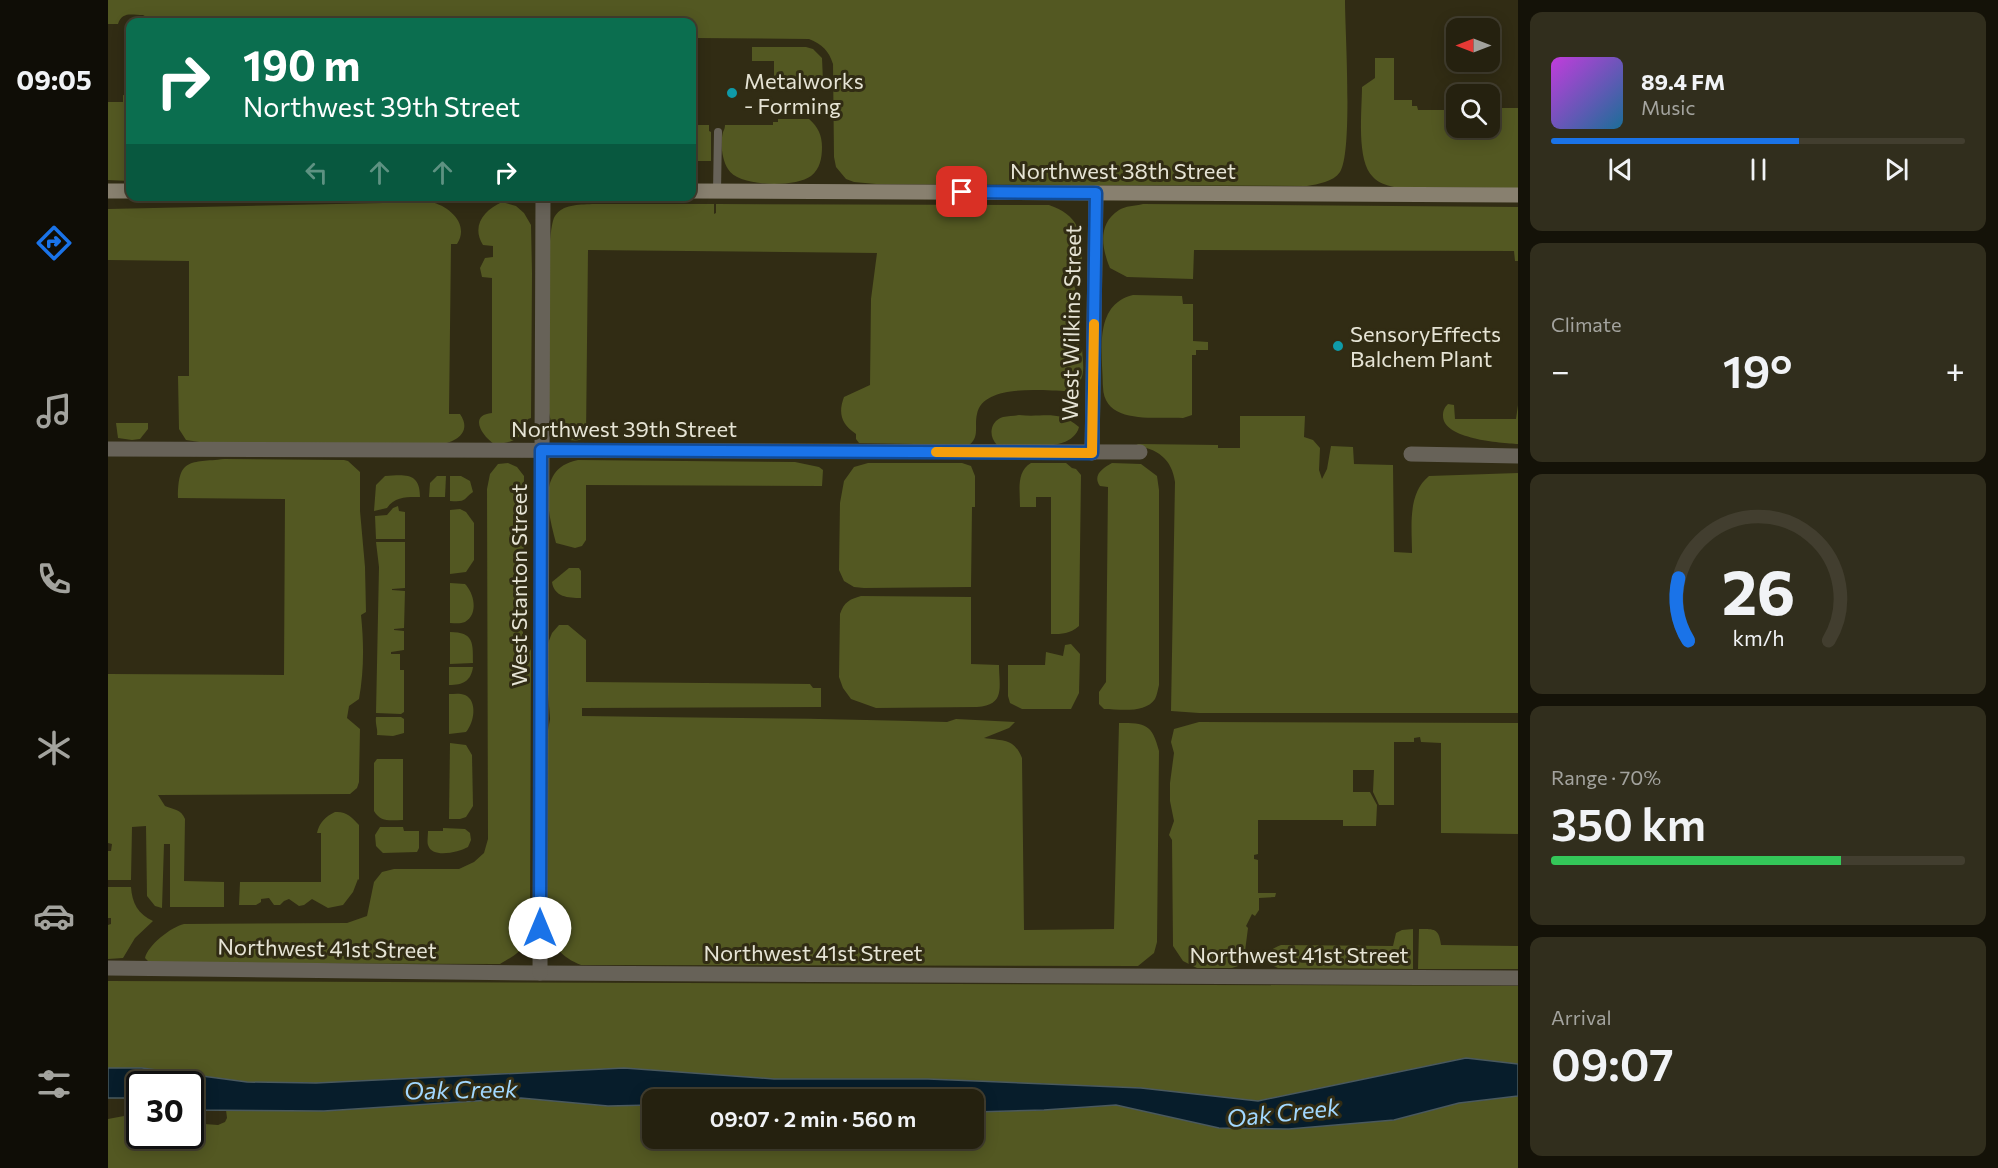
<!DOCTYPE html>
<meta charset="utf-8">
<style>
body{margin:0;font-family:Commissioner,sans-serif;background:#312e1d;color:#f1f3f6;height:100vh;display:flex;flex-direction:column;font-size:22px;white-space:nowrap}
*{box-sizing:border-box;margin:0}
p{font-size:20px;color:#a3a39e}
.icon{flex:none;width:33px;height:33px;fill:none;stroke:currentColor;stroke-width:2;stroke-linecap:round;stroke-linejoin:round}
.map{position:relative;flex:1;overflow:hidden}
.sheet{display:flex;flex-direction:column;gap:12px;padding:12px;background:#141208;width:480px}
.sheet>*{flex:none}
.guide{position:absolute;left:18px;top:18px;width:570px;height:183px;border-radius:12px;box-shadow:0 3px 15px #0003,0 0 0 2px #423e2f;background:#0b6e4f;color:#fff;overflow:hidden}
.needle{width:39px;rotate:270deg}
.fabs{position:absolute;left:1338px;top:18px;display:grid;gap:12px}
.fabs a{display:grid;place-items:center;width:54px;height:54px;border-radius:12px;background:#25210f;box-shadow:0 3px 15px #0003,0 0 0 2px #423e2f;font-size:30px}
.speed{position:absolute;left:18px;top:1071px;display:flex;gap:12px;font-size:30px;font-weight:700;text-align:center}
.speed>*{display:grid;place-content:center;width:78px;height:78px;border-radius:50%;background:#25210f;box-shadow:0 3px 15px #0003,0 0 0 2px #423e2f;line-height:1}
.speed .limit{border:3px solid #111;border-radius:9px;background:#fff;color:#111}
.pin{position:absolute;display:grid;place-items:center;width:51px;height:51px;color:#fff;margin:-26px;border-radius:12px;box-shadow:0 3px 9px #0006}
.me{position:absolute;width:66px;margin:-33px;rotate:0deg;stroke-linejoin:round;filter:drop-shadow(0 0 4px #0008)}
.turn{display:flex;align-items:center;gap:21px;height:126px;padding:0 18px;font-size:27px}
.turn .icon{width:78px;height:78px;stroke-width:2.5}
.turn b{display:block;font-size:42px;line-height:51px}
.lanes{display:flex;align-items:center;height:57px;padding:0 18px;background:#0003;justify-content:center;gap:30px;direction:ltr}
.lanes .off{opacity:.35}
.big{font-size:45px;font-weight:600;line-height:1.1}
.sheet .widget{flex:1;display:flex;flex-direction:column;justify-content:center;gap:9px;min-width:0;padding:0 21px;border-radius:12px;background:#312e1d}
.sheet .dial{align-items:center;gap:0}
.dial svg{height:156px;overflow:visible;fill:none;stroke:#423e2f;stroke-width:7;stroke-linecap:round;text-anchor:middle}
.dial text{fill:#f1f3f6;stroke:none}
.song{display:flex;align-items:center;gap:18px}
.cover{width:72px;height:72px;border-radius:9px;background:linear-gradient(135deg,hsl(290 70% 55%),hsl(200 70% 35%))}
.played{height:6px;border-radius:3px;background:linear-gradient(90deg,#1a73e8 60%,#423e2f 60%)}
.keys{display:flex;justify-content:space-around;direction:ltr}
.heat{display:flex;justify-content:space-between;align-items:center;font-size:33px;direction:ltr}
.charge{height:9px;border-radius:4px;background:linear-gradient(90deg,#34c759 70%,#423e2f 0)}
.trip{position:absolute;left:534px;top:1089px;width:342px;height:60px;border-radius:12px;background:#25210f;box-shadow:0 3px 15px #0003,0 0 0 2px #423e2f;font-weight:600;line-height:60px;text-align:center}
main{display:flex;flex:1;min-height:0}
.menu{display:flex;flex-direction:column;width:108px;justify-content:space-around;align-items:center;background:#0f0d06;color:#a3a39e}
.menu .icon{width:42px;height:42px}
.menu .selected{color:#1a73e8}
.menu b{font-size:27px;color:#f1f3f6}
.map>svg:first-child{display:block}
.green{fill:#535822}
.water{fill:#071d2b;stroke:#4a595e;stroke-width:1.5}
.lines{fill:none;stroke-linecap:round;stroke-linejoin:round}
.lane{stroke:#676258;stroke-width:8}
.street{stroke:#676258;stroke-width:15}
.secondary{stroke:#88806f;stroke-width:15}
.route-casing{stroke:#114b97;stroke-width:15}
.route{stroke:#1a73e8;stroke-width:10}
.slow{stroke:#f59e0b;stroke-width:10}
.culture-dot{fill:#0f9aa8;stroke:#312c14;stroke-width:2}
.labels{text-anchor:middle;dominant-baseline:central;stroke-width:6;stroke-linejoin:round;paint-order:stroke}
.poi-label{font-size:22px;fill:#e6e4d5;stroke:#312c14;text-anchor:start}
.street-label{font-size:22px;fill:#e6e4d5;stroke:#312c14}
.water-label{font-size:24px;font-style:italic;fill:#a2d8ff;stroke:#312c14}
</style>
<main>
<nav class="menu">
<b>09:05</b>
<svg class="icon selected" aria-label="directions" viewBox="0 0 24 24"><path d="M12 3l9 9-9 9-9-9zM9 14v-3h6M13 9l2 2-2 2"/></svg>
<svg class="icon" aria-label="music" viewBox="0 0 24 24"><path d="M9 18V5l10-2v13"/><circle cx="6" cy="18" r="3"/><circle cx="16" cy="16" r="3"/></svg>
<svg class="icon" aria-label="phone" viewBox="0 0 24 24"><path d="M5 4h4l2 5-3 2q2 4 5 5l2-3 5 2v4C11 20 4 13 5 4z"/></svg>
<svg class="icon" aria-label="climate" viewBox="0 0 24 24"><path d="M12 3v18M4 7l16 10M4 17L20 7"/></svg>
<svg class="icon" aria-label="car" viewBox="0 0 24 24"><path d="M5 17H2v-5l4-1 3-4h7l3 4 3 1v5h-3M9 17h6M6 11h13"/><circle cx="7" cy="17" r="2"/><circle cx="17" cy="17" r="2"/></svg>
<svg class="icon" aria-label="filters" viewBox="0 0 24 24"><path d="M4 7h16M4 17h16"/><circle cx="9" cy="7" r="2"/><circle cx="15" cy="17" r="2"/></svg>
</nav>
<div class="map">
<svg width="1410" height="1168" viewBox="0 0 1410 1168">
<rect width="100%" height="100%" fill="#312c14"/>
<g class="green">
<path d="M 0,0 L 1237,0 C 1237,30 1245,152 1232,172 C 1225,182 1210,184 1199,186 L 768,184 L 746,182 L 738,179 L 728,167 L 726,157 L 725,64 C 721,51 714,44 701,39 L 587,38 L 586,47 L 584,47 L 584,22 L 40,22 L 40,18 L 35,15 C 24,15 14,11 10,24 L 0,24 Z"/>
<polygon points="644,47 698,47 705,49 714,58 715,81 683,81 683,85 666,86 666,61 644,61"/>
<path d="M 1267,58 L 1286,58 L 1286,100 L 1304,100 L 1304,106 L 1309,106 L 1310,110 L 1345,110 L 1343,116 L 1348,117 L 1348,128 L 1382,128 L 1382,108 L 1410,108 L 1410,188 L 1286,187 C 1278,185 1270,183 1265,177 C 1248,161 1254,110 1254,87 L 1267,78 Z"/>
<polygon points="15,95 22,96 22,181 0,180 0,102 15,102"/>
<path d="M 670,119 L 701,119 C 710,127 714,135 714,147 C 714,158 712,169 703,176 C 687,188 630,187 620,169 C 614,160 612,143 615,132 C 616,130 617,128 617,125 L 665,125 L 665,122 L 670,122 Z"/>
<polygon points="584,125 601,125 601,131 603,132 603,161 584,161"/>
<path d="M 323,202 C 341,206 362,224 349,244 L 343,244 L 341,414 L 352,414 C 364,431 349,442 333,444 L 98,443 L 78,440 L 71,429 L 70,376 L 81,376 L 81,261 L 0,260 L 0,209 Z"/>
<path d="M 394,202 L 408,206 L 416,213 L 423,225 L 424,273 L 423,418 L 420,419 C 415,439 405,443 386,444 C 373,435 361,415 384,413 L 384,278 L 374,277 L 372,268 L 377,258 L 385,257 L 385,246 L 375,245 C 363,226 376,210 394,202 Z"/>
<path d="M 484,204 L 606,204 L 606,214 L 608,213 L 608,204 L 941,205 C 972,216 974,233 974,262 L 967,268 L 968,342 L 974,348 C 975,368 980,382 959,391 C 935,391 875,383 869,414 C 866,426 872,437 861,445 L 751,443 L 748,439 L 748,434 C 733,424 730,413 736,397 L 762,385 L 763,299 L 769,253 L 480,250 L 478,436 C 468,446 451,438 445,427 C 443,423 442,417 441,413 C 441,384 436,231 447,216 C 455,204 470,205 484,204 Z"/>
<path d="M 1035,204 L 1410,207 L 1410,261 L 1407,261 L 1406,251 L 1086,250 L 1085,279 L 1019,277 L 1002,268 C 994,249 989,224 1011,210 C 1017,206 1027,206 1035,204 Z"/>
<path d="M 1025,295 L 1074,296 L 1075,304 L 1085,304 L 1085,341 L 1100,342 L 1100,350 L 1088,350 L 1088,355 L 1084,355 L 1084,415 L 1075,418 C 1049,416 996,426 995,387 C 995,355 984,305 1025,295 Z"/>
<path d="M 1340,404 L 1346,405 L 1347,419 L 1408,419 L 1410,405 L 1410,444 C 1393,443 1335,439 1335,416 C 1335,411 1336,408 1340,404 Z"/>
<path d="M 911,415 C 936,418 949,409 971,427 C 964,454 911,445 889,445 C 880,436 882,421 895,417 C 900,416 906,416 911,415 Z"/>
<path d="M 1132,416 L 1197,416 L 1196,437 L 1205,440 L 1212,448 L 1211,470 L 1214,479 L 1219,469 L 1223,446 L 1245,447 L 1246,464 L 1285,465 L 1286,552 L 1304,553 C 1304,527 1299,494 1321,476 L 1410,473 L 1410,713 L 1091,713 L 1063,711 L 1067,482 C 1064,459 1049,448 1027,446 L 1030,444 L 1110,445 L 1110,448 L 1132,448 Z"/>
<polygon points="8,423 40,423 40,429 32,439 24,440 10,438"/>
<path d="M 116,459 L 236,460 L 240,461 L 252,472 L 252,511 L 257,567 L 258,612 L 253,615 C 256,644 256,671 251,699 L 241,706 L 239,718 L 252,729 L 251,782 L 249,788 L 242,794 L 50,795 L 57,806 C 66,810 73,809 77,819 L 76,881 L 116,882 L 116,907 L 62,907 L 62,844 L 56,844 L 54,908 L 47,906 L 39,896 L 38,826 L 24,827 L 23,880 L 0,880 L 0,851 L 3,851 L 4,844 L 0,843 L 0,674 L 176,675 L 177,499 L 70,498 C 70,457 82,463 116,459 Z"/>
<path d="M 470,460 L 687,462 L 711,467 L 715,470 L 714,486 L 478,485 L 478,540 L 474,546 L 467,548 L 448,543 C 440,513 428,468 470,460 Z"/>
<path d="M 400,463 L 409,467 L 416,476 L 415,644 L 420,645 L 423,651 L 422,920 C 419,948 416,950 392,964 L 42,963 L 37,958 C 40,945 63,927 76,924 L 239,923 L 259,916 L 266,882 L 274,872 L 286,869 L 351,869 L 366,862 L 376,853 L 380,839 L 379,489 L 382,474 L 390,464 Z"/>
<polygon points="760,463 854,463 863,466 867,476 867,507 864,507 863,587 756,588 746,587 736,581 731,570 732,503 736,481 746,467"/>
<path d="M 923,463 L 958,463 L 964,468 L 968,469 L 973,475 L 971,626 C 961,634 955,634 943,634 L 943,497 L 928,497 L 928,507 L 912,507 C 912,490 908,472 923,463 Z"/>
<path d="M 1004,463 L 1033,464 L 1049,476 L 1051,490 L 1051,685 C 1050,689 1049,695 1047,699 C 1037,714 1011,709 996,709 L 991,704 L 991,692 L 998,682 L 1000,487 L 992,486 C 984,475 995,468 1004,463 Z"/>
<path d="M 277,476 C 297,475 312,472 312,497 C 300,497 287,496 279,508 L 266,511 L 268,485 Z"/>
<polygon points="329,476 338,476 337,497 321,497 322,483"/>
<path d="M 342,476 L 353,476 L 362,481 L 365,492 C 354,500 359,502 342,501 Z"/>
<polygon points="290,506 291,511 297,512 297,539 268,539 267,516 279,515 285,508"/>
<polygon points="352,509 358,512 366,523 366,560 358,572 342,574 342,510"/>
<polygon points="268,542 297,542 297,588 284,589 284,590 297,591 296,628 286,629 286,630 296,631 296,650 283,652 283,654 292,654 292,670 296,670 296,712 293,714 268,713 271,567"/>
<path d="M 461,568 L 471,568 L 473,571 L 473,598 C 460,598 446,597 444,582 Z"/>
<path d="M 342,583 L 357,584 C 366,593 371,614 357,622 C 352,624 347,623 342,623 Z"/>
<path d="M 753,596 L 863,597 L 863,664 L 891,665 C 891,687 898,705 869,707 L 768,708 L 743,699 L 735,688 L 731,677 L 732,614 C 736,602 742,599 753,596 Z"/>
<path d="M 451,625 L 460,625 L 478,640 L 478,682 L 702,684 L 705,688 L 713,688 L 713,707 L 474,708 L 474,716 C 596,718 717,718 839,722 L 848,719 L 907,722 L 901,728 L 876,738 C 895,741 906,738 914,758 L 916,930 L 1006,929 L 1011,723 C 1038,723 1044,724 1051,751 L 1049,942 L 1046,953 L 1030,966 L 473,965 C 453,957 445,946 438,926 L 439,736 L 442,719 L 440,693 L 440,643 L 444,633 Z"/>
<path d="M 342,632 C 366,632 365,643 365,663 L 342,664 Z"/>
<polygon points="963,644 972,654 971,693 963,709 914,709 902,703 900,696 900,665 937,665 938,652 955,656 957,645"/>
<path d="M 341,667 L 365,667 C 363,681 355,685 341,685 Z"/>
<path d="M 341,694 C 346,694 352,693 357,695 C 370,701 366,723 358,732 L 341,734 Z"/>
<path d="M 268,717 L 293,717 L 296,719 L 296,733 L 285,736 L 269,735 C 270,729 267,724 268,717 Z"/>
<polygon points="1091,722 1410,723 1410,834 1333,833 1333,743 1313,742 1312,737 1306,738 1306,742 1286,742 1286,805 1271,805 1265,792 1266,770 1245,770 1245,792 1262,792 1269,805 1268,826 1235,826 1235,820 1150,820 1150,854 1146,855 1146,859 1150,860 1150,893 1168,893 1167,897 1151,898 1151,910 1147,916 1144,914 1138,926 1140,928 1136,959 1130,966 1124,968 1089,968 1075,961 1065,946 1064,840 1061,835 1066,821 1062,801 1062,783 1066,753 1063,742 1066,729"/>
<polygon points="342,743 358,745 364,755 365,806 358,817 352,819 341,819"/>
<path d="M 269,759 L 295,759 L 295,820 C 283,820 273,823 266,811 L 266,763 Z"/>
<path d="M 227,812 C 238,811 244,817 251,825 L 251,880 L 250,879 L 245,892 L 235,905 L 220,908 L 204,899 L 196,905 L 191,906 L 181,899 L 176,901 L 172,905 L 166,905 L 161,898 L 153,899 L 153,902 L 148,905 L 131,905 L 132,882 L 213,882 L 213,833 L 209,833 C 211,823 218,816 227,812 Z"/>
<polygon points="272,827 295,827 296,831 311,831 311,848 309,852 275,853 268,846 267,835"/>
<path d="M 335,828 L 357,829 L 362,833 L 363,840 L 360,847 C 351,852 324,859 320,845 C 319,842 320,835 320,831 L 335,831 Z"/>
<path d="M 0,887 L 23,887 C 24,903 30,914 45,921 L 27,938 L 15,958 L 0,959 L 0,925 L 3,924 L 3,918 L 0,918 Z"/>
<path d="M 1305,929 L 1305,969 L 1170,968 L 1162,964 L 1158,959 C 1160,950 1166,948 1173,945 L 1285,946 L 1288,933 L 1294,930 Z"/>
<path d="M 1311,929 C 1326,929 1331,928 1333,945 L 1410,946 L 1410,969 L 1310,969 Z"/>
<polygon points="0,981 1410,986 1410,1064 1357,1058 1150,1101 1033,1088 820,1079 208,1083 139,1082 34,1068 0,1068"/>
<polygon points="1410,1096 1410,1168 0,1168 0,1119 16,1116 31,1117 32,1136 82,1136 83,1123 110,1125 117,1122 119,1118 118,1110 216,1111 413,1098 500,1106 544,1105 544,1138 866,1138 866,1112 936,1110 1008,1105 1111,1128 1286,1120 1351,1103"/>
</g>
<polygon class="water" points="1358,1058 1410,1064 1410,1096 1351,1103 1286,1120 1181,1129 1111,1128 1008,1105 936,1110 866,1112 866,1100 544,1100 544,1105 500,1106 413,1098 216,1111 83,1110 82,1084 32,1084 31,1102 16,1098 0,1098 0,1068 34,1068 139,1082 208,1083 516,1068 666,1079 820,1079 1033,1088 1150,1101"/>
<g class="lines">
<polyline class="lane" points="609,191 610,132"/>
<g class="street">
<polyline points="0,449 1032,452"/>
<polyline points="984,453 988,193"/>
<polyline points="1303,454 1410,456"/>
<polyline points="0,968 432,973 1410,978"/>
<polyline points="432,973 435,196"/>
</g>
<g class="secondary">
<polyline points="0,191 22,191"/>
<polyline points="584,191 1410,195"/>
</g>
</g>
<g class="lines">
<defs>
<polyline id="route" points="432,928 433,450 984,453 988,193 854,192"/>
</defs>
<use href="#route" class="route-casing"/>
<use href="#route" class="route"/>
<polyline class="slow" points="828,452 984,453 986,324"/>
</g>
<g class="culture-dot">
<circle cx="624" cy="93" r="6"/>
<circle cx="1230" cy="346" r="6"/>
</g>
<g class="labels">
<g class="poi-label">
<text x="636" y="80">Metalworks<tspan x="636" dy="25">- Forming</tspan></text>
<text x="1242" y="333">SensoryEffects<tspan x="1242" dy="25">Balchem Plant</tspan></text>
</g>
<g class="street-label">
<text x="1015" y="170">Northwest 38th Street</text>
<text transform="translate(963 323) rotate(-89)">West Wilkins Street</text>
<text x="516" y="428">Northwest 39th Street</text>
<text transform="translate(410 585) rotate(-90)">West Stanton Street</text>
<text transform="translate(219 948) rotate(1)">Northwest 41st Street</text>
<text x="705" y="952">Northwest 41st Street</text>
<text x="1191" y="954">Northwest 41st Street</text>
</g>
<g class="water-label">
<text transform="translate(353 1089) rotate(-1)">Oak Creek</text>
<text transform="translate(1175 1112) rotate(-6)">Oak Creek</text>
</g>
</g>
</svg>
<div class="fabs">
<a><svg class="needle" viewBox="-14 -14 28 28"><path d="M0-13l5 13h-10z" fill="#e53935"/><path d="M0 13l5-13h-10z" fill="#a3a39e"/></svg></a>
<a><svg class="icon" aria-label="search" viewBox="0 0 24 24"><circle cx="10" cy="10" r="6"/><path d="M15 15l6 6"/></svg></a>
</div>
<div class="speed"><div class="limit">30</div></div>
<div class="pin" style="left:854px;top:192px;background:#d93025"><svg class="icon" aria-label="arrive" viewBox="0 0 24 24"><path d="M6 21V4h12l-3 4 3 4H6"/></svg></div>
<svg class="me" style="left:432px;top:928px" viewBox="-20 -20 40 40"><circle r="19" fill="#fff"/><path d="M0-13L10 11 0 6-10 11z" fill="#1a73e8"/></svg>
<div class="trip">09:07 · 2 min · 560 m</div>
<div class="guide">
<div class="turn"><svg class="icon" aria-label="right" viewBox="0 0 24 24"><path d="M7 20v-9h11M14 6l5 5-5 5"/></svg><div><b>190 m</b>Northwest 39th Street</div></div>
<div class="lanes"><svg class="icon off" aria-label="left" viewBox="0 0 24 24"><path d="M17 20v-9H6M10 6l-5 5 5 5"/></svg><svg class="icon off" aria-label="ahead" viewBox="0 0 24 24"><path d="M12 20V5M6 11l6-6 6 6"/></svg><svg class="icon off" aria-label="ahead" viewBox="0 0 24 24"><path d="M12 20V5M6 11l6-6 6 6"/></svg><svg class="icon" aria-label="right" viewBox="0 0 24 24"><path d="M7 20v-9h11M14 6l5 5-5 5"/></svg></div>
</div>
</div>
<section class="sheet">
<div class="widget">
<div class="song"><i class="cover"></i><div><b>89.4 FM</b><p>Music</p></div></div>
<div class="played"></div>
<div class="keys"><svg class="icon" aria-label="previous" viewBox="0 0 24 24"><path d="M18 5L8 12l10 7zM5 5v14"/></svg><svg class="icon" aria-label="pause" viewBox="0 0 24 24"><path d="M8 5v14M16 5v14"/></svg><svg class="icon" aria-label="next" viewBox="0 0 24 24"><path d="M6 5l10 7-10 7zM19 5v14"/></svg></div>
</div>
<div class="widget"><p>Climate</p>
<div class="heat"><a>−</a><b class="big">19°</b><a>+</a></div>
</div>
<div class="widget dial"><svg viewBox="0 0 100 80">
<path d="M14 69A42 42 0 1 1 86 69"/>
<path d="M14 69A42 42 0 0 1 9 37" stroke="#1a73e8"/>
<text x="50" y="56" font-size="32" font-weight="700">26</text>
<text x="50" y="72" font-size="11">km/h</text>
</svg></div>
<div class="widget"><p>Range · 70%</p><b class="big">350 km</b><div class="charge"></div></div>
<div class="widget"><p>Arrival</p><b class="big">09:07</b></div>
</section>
</main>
